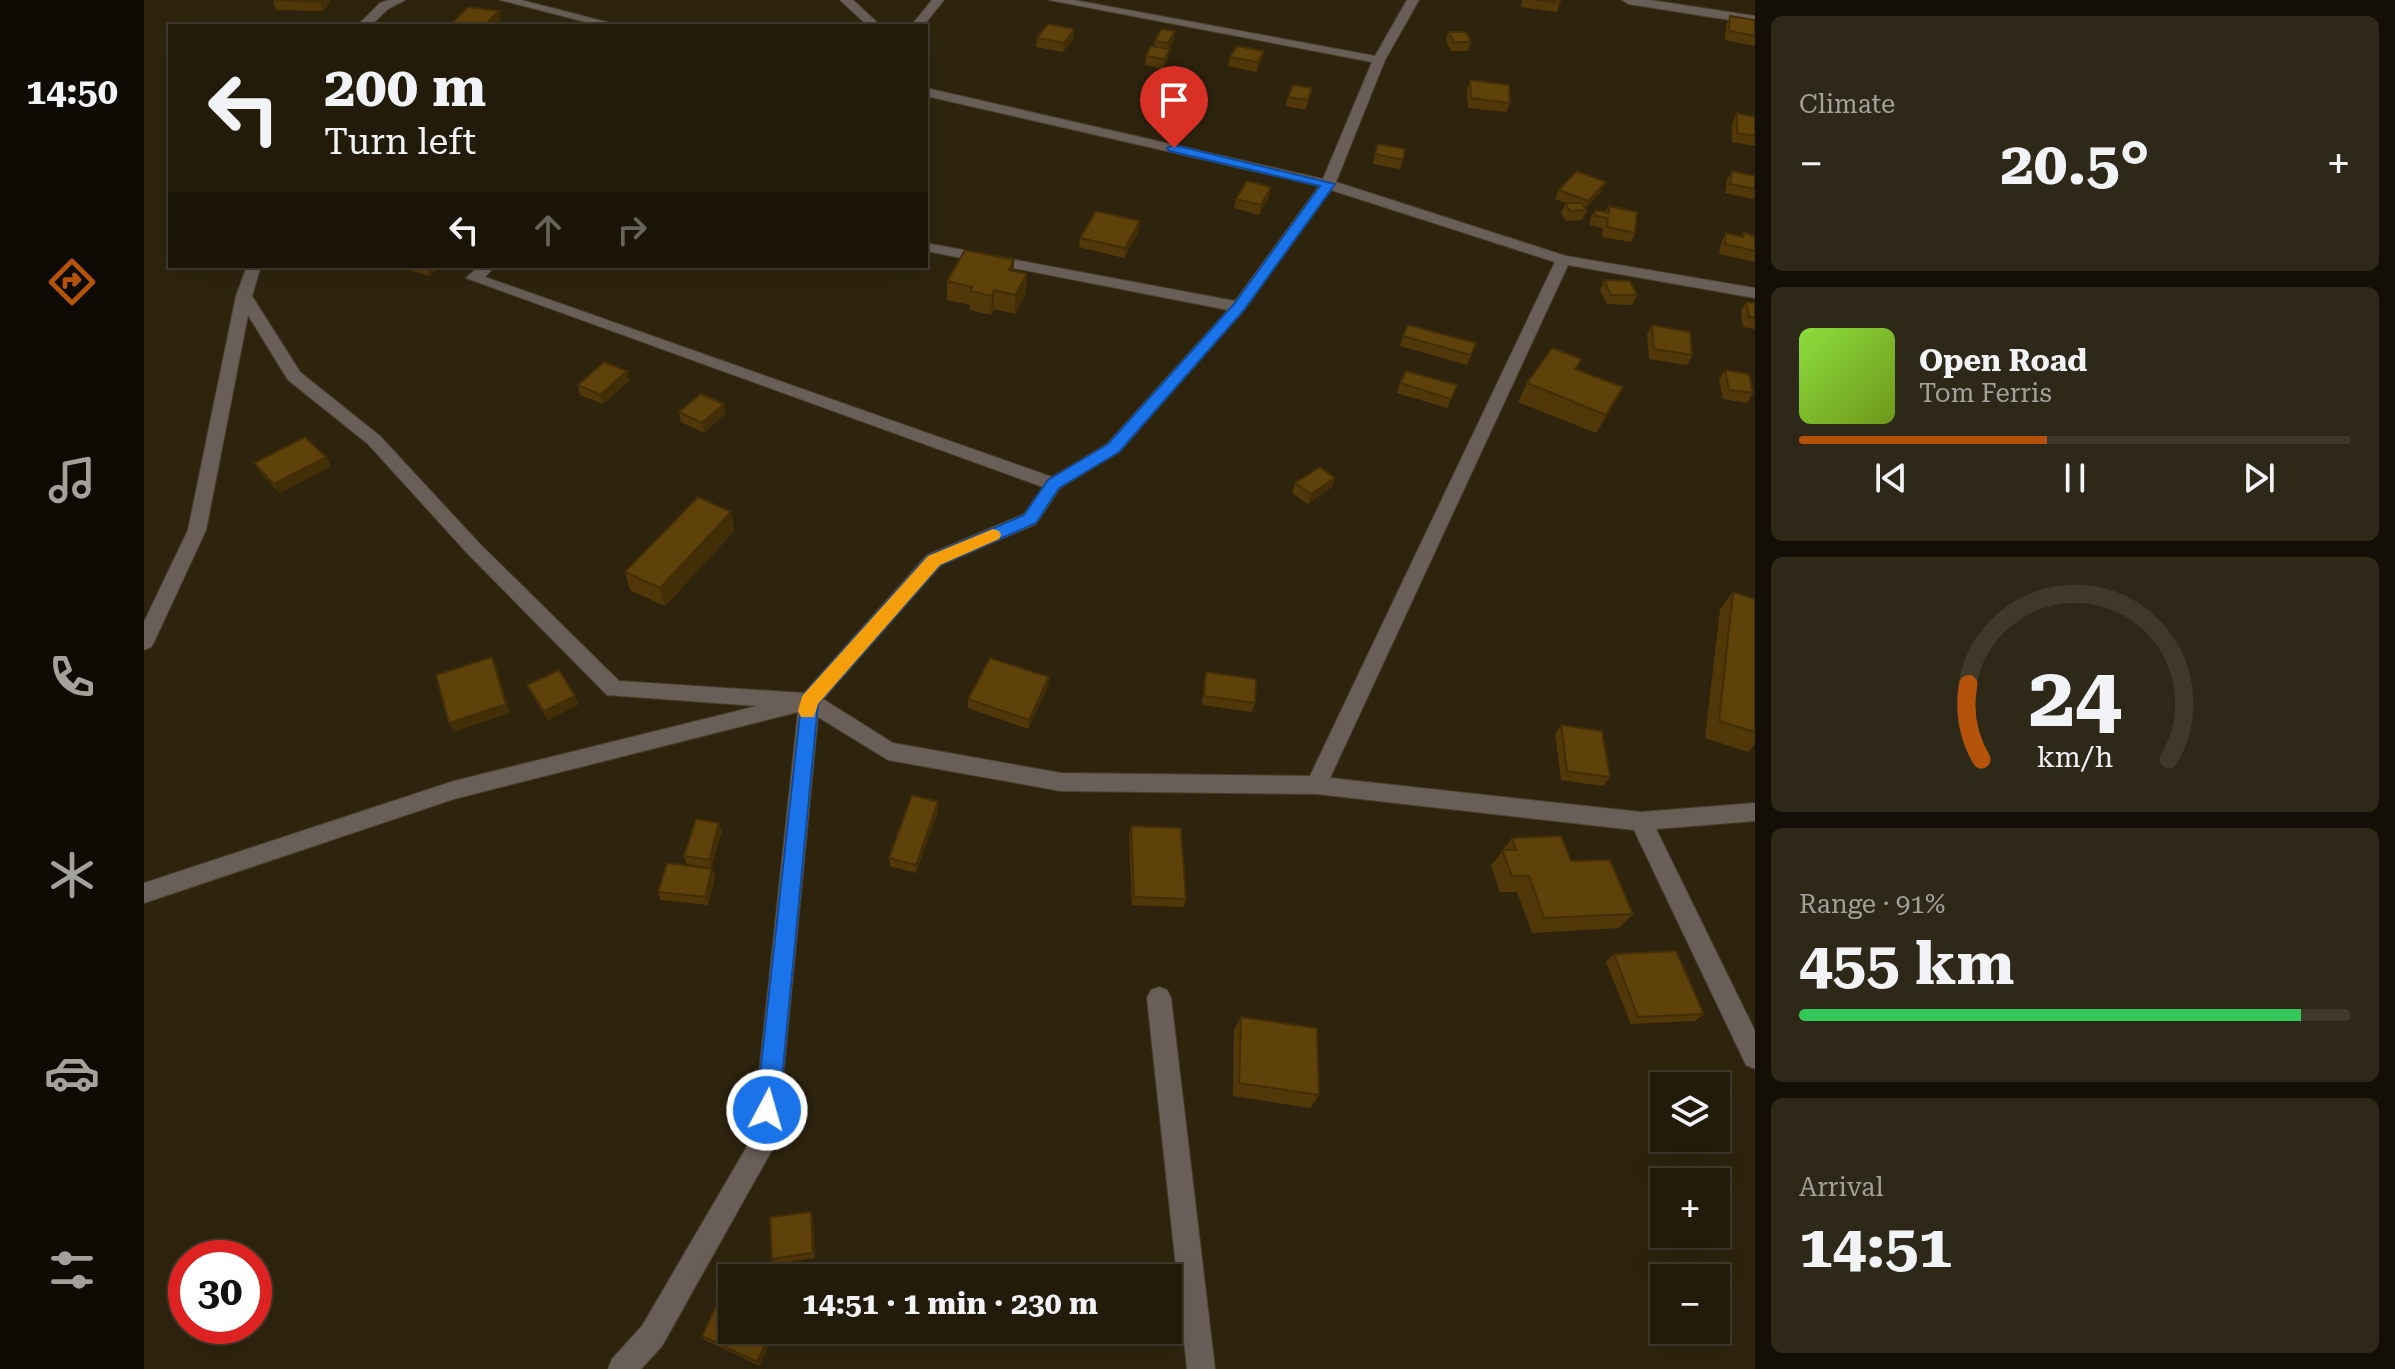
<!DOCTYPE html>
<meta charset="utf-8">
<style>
body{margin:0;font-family:"Roboto Serif",serif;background:#2e2818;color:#f1f3f6;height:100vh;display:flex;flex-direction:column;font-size:30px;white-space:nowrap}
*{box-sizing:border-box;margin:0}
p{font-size:26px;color:#a2a19c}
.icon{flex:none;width:44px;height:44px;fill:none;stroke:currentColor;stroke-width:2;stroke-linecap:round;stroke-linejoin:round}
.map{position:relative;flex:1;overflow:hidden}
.details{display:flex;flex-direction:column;gap:16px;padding:16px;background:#130f06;width:640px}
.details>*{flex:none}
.banner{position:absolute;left:24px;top:24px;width:760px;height:244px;border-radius:0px;box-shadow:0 8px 32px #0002,0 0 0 2px #3f392b;background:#221b0a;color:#f1f3f6;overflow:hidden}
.tools{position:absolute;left:1506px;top:1072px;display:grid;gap:16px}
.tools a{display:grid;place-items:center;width:80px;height:80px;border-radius:0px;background:#221b0a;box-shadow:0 8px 32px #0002,0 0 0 2px #3f392b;font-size:40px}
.speed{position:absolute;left:24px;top:1240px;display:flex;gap:16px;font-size:40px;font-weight:700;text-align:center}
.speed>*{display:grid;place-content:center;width:104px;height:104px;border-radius:50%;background:#221b0a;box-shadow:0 8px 32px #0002,0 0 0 2px #3f392b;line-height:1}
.speed .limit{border:12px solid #d22;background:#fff;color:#111}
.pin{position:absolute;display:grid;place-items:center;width:68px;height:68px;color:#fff;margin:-82px -34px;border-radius:50% 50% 50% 0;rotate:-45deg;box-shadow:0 0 8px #0007}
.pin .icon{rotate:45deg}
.me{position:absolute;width:88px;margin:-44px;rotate:6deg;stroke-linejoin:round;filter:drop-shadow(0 0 6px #0008)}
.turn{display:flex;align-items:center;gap:28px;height:168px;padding:0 24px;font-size:36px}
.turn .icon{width:104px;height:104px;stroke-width:2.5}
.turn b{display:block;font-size:56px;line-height:68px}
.lanes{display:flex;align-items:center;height:76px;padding:0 24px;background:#0003;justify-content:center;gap:40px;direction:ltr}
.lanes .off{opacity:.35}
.big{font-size:60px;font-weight:700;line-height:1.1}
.details .card{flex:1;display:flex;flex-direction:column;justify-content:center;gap:12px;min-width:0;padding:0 28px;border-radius:12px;background:#2e2818}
.details .dial{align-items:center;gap:0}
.dial svg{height:208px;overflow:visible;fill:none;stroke:#3f392b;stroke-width:7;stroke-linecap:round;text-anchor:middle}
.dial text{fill:#f1f3f6;stroke:none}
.song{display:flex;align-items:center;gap:24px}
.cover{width:96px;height:96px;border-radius:12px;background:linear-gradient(135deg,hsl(90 70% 55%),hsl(80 70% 35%))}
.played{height:8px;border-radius:4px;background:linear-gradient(90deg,#b45309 45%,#3f392b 45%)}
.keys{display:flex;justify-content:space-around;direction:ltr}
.heat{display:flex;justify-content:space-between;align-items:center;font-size:44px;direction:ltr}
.charge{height:12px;border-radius:6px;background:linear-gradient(90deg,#34c759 91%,#3f392b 0)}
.trip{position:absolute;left:574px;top:1264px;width:464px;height:80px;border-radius:0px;background:#221b0a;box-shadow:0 8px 32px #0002,0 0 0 2px #3f392b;font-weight:700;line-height:80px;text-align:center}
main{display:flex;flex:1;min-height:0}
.menu{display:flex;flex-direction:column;width:144px;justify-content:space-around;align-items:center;background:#0e0b04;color:#a2a19c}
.menu .icon{width:56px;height:56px}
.menu .current{color:#b45309}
.menu b{font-size:36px;color:#f1f3f6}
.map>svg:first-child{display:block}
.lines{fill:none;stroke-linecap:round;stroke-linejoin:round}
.minor-casing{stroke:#49402b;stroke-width:2}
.minor{fill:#6a5e59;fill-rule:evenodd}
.wall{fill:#523809}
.shaded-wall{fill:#422e07}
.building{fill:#5f410a;stroke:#422e07;stroke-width:2}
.route{fill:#1a73e8;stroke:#114b97;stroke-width:2}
.slow{fill:#f59e0b}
</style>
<main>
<nav class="menu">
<b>14:50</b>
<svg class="icon current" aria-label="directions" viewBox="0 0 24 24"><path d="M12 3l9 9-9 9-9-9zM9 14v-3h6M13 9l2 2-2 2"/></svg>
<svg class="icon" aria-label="music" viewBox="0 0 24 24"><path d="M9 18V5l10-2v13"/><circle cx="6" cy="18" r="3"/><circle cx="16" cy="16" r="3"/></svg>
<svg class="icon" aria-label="phone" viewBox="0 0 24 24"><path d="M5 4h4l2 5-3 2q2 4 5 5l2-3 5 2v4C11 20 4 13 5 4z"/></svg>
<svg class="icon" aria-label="climate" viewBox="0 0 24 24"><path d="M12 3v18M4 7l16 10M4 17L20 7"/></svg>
<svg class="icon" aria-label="car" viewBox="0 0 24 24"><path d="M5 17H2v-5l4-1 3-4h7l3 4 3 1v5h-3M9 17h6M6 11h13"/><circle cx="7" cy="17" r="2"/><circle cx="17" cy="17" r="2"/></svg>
<svg class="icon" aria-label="filters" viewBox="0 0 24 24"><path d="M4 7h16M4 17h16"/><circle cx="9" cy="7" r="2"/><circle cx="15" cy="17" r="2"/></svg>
</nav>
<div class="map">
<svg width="1611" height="1369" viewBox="0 0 1611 1369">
<rect width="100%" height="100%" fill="#2e240e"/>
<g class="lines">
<defs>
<g id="minor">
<polygon points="245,0 261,0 244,9 226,26 213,26 236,3"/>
<polygon points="356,0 377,0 478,26 457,26"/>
<polygon points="696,0 709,0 737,26 724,26"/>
<polygon points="788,0 800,0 779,26 767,26"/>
<path d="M 905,0 L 930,0 L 1231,56 L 1263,0 L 1275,0 L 1241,60 L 1192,182 L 1422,256 L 1611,288 L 1611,298 L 1424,265 L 1186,778 L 1497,812 L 1611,803 L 1611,821 L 1512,829 L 1611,1031 L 1611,1069 L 1602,1065 L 1490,830 L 1172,794 L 917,791 L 744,760 L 674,717 L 633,1141 L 518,1346 L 497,1369 L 464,1369 L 468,1359 L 498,1326 L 608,1138 L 654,712 L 310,799 L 0,903 L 0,883 L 310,781 L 613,706 L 463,695 L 323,553 L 224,444 L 144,380 L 104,315 L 62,530 L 10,642 L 7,647 L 0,650 L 0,622 L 44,530 L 92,296 L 103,266 L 117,266 L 108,296 L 156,372 L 236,436 L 335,543 L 475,681 L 660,693 L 783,555 L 880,514 L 899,487 L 322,278 L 335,266 L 351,266 L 341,277 L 908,477 L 963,444 L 1084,310 L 782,251 L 782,243 L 1091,301 L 1175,186 L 782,96 L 782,88 L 1179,179 L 1228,62 ZM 1187,190 L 1411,262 L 1166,776 L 917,773 L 749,743 L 679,699 L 797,565 L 892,524 L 916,488 L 975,452 L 1100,310 Z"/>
<polygon points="1478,0 1506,0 1611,16 1611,24 1484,4"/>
<polygon points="1015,987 1023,990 1027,998 1071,1369 1043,1369 1003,998 1007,990"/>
</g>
</defs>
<use href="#minor" class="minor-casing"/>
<use href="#minor" class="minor"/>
</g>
<g class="wall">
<polygon points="1378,0 1416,0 1413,12 1377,7"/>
<polygon points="129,1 187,1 179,11 132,10"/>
<polygon points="1586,16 1611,20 1611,46 1581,40 1582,25"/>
<polygon points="1031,31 1029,41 1025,49 1024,58 1019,69 1001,65 1002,56 1010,46 1011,41"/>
<polygon points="1304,32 1327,42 1324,51 1307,51 1302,41"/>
<polygon points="893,38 930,38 919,52 892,47"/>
<polygon points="1120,51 1118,60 1112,72 1084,66 1086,57"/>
<polygon points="1326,80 1366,103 1362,112 1324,108 1323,90"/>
<polygon points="1144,97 1166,98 1161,110 1142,106"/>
<polygon points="1593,113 1611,117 1611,146 1588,142 1588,123"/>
<polygon points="1234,144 1261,149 1256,169 1229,164"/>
<polygon points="1588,171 1611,176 1611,196 1609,199 1581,193 1583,180"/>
<polygon points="1415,190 1458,191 1441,209 1443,210 1438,220 1422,221 1417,213 1422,203 1411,199"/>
<polygon points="1125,197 1115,215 1090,208 1092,199"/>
<polygon points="1465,206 1491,233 1487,242 1458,237 1459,228 1446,225 1446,219 1451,210 1462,212"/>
<polygon points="996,221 995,231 980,258 935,247 936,238"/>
<polygon points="1600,232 1611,237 1611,262 1575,254 1577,243 1582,233 1597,237"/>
<polygon points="870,260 870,272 882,293 871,314 850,309 847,315 826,310 826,305 803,300 803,281"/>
<polygon points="249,266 296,266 286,276"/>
<polygon points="1460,280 1493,295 1488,305 1463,304 1456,290"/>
<polygon points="1602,302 1611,303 1611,329 1599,327 1597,311"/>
<polygon points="1508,325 1548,355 1543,365 1505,359 1503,335"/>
<polygon points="1259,336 1332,343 1323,365 1256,346"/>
<polygon points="1432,369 1469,406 1452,433 1374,402 1383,383"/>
<polygon points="1581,370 1609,393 1603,403 1579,399 1575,380"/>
<polygon points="483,371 485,381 459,404 436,395 434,385"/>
<polygon points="1256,383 1313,385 1303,408 1253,393"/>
<polygon points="580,404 581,414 560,433 537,422 535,412"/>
<polygon points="182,457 187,466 136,493 116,472 110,463"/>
<polygon points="1151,483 1188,487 1164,504 1148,493"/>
<polygon points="591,530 521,606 486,590 481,572"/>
<polygon points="1589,592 1611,599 1611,744 1604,752 1561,738 1576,610"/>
<polygon points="1062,672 1111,703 1108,712 1058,705 1060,681"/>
<polygon points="905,677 904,686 884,729 824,708 824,699"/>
<polygon points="383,685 435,704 404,720 387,693"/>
<polygon points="1417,725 1466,777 1459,786 1417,780 1411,734"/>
<polygon points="794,802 794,811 772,873 746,866 745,858"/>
<polygon points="987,826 1042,899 1040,907 988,905 985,834"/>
<polygon points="578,831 567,868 543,864 540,856"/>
<polygon points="1368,838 1427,861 1489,914 1475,928 1388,933 1373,892 1356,892 1347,866"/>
<polygon points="568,869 571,877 564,905 517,900 514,892"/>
<polygon points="1470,954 1560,1014 1551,1021 1487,1024 1462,962"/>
<polygon points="1097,1017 1175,1095 1166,1108 1089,1096 1090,1030"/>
<polygon points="667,1212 669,1217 671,1258 630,1264 628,1259"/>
<polygon points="632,1330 616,1366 561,1340 558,1336"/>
</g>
<g class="shaded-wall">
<polygon points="177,0 186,0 187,1 179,11 176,2"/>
<polygon points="355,11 357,20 351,26 340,26"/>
<polygon points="930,29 930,38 919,52 920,43"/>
<polygon points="1031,31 1029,41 1023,52 1024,43"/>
<polygon points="1026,49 1024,58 1019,69 1020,59"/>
<polygon points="1120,51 1118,60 1112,72 1114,62"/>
<polygon points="1462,182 1458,191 1440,210 1444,201"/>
<polygon points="1127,187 1125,197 1115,215 1117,205"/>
<polygon points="996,221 995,231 980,258 981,248"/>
<polygon points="870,260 869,279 865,270"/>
<polygon points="282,266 296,266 286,276"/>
<polygon points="883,274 882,293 871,314 871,295"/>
<polygon points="850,290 850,309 847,315 848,296"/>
<polygon points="483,371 485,381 459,404 456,395"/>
<polygon points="1479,387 1469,406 1452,433 1462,415"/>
<polygon points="580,404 581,414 560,433 558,423"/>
<polygon points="182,457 187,466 136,493 130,484"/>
<polygon points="1191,478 1188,487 1164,504 1167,494"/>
<polygon points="587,512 591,530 521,606 516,588"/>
<polygon points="348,657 352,666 366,713 310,732 305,723"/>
<polygon points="905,677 904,686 884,729 885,720"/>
<polygon points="431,696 435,704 404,720 400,711"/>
<polygon points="794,802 794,811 772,873 772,865"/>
<polygon points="575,823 578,831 567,868 565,860"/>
<polygon points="568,869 571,877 564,905 561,897"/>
<polygon points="667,1212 669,1217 671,1258 669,1253"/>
<polygon points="628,1330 632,1330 616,1366 613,1362"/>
</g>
<g class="building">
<polygon points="129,0 177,0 176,2"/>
<polygon points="1392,0 1416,0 1416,3"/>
<polygon points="324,7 355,11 340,26 305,26"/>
<polygon points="1586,16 1611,20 1611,36 1585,31"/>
<polygon points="904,24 930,29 920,43 893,38"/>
<polygon points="1017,29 1031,31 1024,43 1011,41"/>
<polygon points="1304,32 1322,32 1327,42 1310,42"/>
<polygon points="1007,46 1026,49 1020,59 1002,56"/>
<polygon points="1093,46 1120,51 1114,62 1086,57"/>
<polygon points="1326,80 1365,85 1366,103 1327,98"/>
<polygon points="1149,85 1168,88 1164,100 1144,97"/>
<polygon points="1593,113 1611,117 1611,136 1593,133"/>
<polygon points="1234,144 1261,149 1259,160 1231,154"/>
<polygon points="1433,171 1462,182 1444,201 1415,190"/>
<polygon points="1588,171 1611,176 1611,189 1586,184"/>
<polygon points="1103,181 1127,187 1117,205 1092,199"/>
<polygon points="1421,203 1437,203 1443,210 1426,211"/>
<polygon points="1465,206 1493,212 1491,233 1463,227 1464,218 1451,216 1451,210 1465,213"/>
<polygon points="952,211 996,221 981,248 936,238"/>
<polygon points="1600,232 1611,237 1611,251 1581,244 1582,233 1599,237"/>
<polygon points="821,250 870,260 865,270 883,274 871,295 850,290 848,296 826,291 828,287 803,281"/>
<polygon points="1460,280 1486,281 1493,295 1467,295"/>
<polygon points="1602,302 1611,303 1611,318 1605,317"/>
<polygon points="1264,325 1332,343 1327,355 1259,336"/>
<polygon points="1508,325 1546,332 1548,355 1510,349"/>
<polygon points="1408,348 1438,359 1431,369 1479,387 1462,415 1383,383"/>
<polygon points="460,362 483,371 456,395 434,385"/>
<polygon points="1581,370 1605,374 1609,393 1585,390"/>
<polygon points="1262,371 1313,385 1307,399 1256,383"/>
<polygon points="557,394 580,404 558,423 535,412"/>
<polygon points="161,437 182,457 130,484 110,463"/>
<polygon points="1176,467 1191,478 1167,494 1151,483"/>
<polygon points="554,497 587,512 516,588 481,572"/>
<polygon points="1589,592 1611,599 1611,732 1575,721"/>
<polygon points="348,657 362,704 305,723 292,675"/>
<polygon points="846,658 905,677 885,720 824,699"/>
<polygon points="415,670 431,696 400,711 383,685"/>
<polygon points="1062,672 1112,679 1111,703 1060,696"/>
<polygon points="1417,725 1458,731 1466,777 1423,771"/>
<polygon points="768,795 794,802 772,865 745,858"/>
<polygon points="552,819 575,823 565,860 540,856"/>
<polygon points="987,826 1037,828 1042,899 990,897"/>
<polygon points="1417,836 1427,861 1466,860 1489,914 1400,918 1385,876 1368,876 1358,850 1372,850 1368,838"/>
<polygon points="523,863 568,869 561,897 514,892"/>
<polygon points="1532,951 1560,1014 1494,1017 1470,954"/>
<polygon points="1097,1017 1173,1028 1175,1095 1095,1083"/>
<polygon points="667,1212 669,1253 628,1259 626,1217"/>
<polygon points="579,1290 588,1294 588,1330 628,1330 613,1362 558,1336"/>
</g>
<polygon class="route" points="1030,145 1191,184 1100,310 975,452 915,488 892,523 796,565 674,704 635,1110 631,1118 623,1121 615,1118 612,1110 658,696 784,556 880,515 904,480 964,444 1090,304 1176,186 1025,151 1023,148"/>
<polygon class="slow" points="849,529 855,531 857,535 855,539 796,565 674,704 670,717 657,717 654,711 658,696 784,556"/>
</svg>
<div class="tools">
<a><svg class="icon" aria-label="layers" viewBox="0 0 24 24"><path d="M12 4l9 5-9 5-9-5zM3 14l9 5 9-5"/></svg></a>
<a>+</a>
<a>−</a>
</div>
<div class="speed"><div class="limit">30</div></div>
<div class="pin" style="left:1030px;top:148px;background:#d93025"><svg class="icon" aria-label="arrive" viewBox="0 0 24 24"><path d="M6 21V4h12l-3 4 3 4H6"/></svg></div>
<svg class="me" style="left:623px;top:1110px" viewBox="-20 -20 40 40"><circle r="17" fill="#1a73e8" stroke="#fff" stroke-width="3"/><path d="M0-11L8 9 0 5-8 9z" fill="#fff"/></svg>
<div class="trip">14:51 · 1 min · 230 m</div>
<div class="banner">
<div class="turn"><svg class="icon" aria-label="left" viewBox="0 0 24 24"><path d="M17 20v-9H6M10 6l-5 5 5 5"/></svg><div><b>200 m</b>Turn left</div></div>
<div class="lanes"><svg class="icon" aria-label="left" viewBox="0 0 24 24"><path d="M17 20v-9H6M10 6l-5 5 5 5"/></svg><svg class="icon off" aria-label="ahead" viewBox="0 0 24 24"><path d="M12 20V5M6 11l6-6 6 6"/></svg><svg class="icon off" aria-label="right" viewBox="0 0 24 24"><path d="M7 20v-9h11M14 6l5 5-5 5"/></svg></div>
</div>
</div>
<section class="details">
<div class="card"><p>Climate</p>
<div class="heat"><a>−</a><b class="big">20.5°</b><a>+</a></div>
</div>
<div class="card">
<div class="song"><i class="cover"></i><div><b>Open Road</b><p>Tom Ferris</p></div></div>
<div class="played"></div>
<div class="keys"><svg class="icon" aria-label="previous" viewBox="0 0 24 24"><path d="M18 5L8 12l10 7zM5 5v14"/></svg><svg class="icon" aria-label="pause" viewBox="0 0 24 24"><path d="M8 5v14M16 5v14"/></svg><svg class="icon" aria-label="next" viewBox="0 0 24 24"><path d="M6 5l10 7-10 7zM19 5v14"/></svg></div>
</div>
<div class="card dial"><svg viewBox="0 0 100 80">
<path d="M14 69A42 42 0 1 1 86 69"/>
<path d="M14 69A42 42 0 0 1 9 40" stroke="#b45309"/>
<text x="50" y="56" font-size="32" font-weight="700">24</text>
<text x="50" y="72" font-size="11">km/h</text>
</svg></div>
<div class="card"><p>Range · 91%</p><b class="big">455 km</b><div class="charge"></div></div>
<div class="card"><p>Arrival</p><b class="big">14:51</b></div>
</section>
</main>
